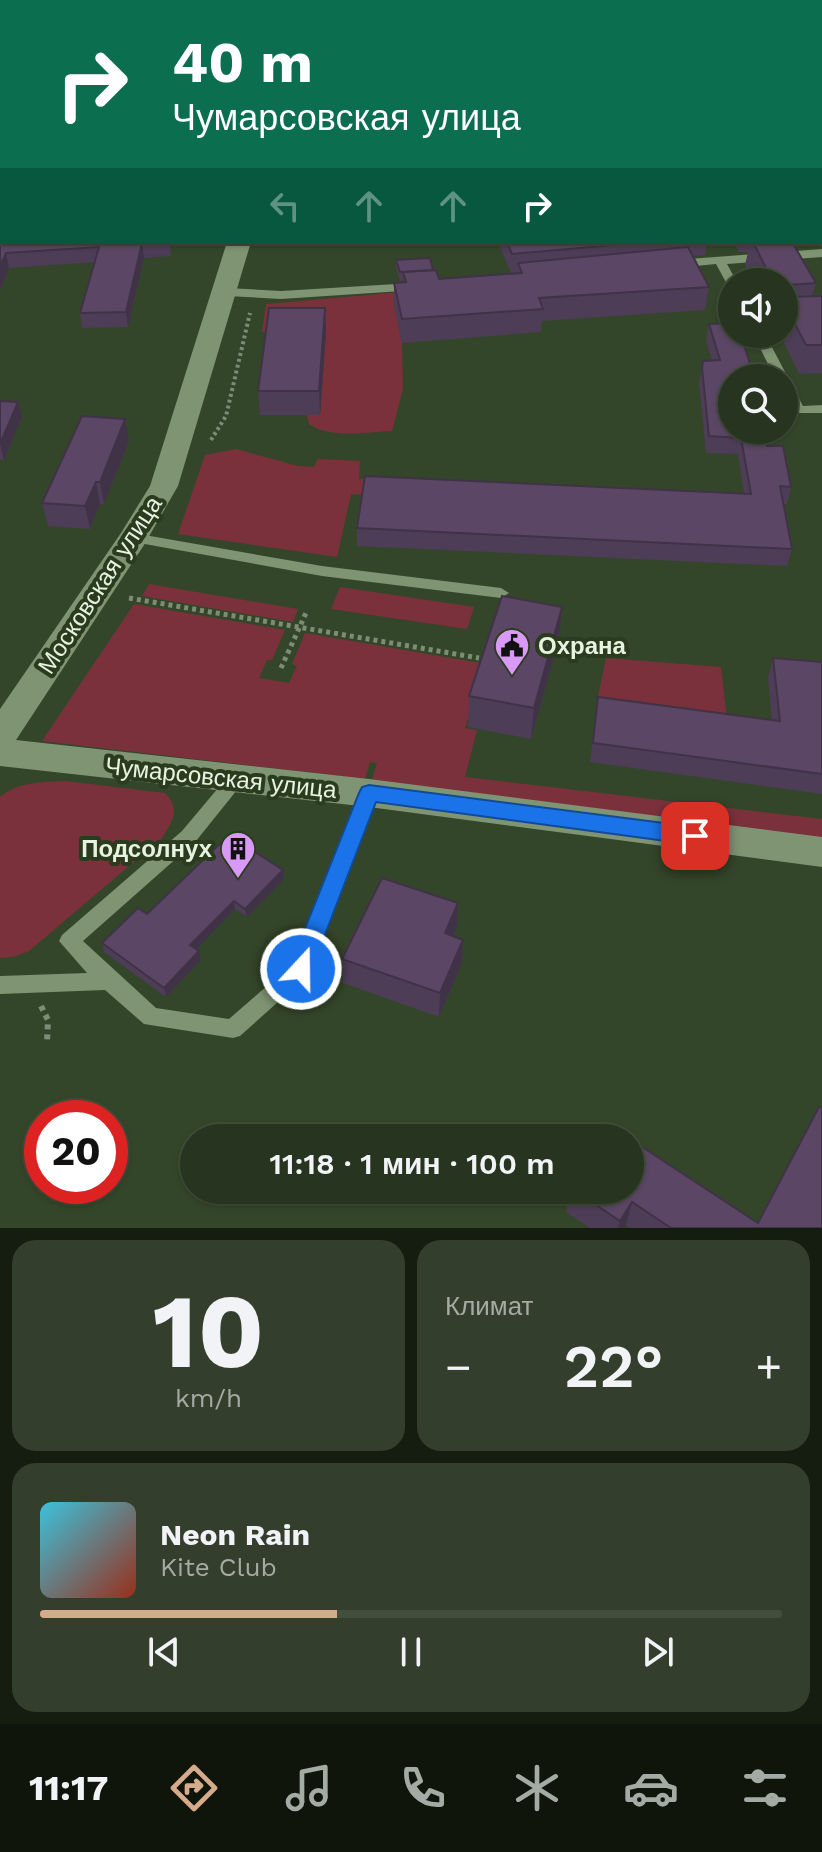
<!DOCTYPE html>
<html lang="ru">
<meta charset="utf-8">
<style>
body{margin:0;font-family:"Work Sans",sans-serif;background:#333f2c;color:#f1f3f6;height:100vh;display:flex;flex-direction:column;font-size:30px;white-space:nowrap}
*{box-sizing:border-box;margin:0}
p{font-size:26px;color:#a4aaa4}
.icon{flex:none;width:44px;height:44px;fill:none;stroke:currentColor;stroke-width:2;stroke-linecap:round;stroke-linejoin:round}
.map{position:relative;height:1228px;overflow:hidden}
.panel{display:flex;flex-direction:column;gap:12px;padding:12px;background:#151d11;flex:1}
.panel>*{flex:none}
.hud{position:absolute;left:0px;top:0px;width:822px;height:244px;box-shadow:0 2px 6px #0004,0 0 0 2px #434f3d;background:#0b6e4f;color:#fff;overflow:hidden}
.controls{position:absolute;left:718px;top:268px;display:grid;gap:16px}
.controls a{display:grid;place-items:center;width:80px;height:80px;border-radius:50%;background:#27341f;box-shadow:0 2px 6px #0004,0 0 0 2px #434f3d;font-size:40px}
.speed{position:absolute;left:24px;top:1100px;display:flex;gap:16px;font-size:40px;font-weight:700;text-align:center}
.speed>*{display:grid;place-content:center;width:104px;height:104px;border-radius:50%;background:#27341f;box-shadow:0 2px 6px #0004,0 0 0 2px #434f3d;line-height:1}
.speed .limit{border:12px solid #d22;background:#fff;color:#111}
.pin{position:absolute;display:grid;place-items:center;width:68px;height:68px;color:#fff;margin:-34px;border-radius:16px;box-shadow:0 4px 12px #0006}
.me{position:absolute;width:88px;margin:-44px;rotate:21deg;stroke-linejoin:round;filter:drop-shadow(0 0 6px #0008)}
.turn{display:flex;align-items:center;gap:28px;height:168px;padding:0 40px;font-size:36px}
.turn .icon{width:104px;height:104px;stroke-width:2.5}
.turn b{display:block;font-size:56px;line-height:68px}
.lanes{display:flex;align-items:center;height:76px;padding:0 40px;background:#0003;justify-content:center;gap:40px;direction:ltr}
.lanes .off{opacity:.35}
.big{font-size:60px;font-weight:600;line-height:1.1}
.panel .card{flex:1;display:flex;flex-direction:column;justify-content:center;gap:12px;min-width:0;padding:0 28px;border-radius:24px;background:#333f2c}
.panel .dial{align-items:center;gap:0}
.dial b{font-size:104px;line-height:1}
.song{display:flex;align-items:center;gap:24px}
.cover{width:96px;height:96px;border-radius:12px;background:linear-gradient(135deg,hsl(190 70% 55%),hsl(10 70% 35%))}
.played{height:8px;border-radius:4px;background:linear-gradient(90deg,#d6ab8b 40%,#434f3d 40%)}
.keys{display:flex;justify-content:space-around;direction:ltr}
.heat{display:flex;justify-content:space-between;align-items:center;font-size:44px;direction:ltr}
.panel .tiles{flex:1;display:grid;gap:12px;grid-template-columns:1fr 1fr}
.card:last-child{grid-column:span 2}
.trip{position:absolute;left:180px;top:1124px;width:464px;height:80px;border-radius:40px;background:#27341f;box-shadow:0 2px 6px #0004,0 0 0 2px #434f3d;font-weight:600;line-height:80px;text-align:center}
.tab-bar{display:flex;height:128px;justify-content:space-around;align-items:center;background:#10150c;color:#a4aaa4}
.tab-bar .icon{width:56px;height:56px}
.tab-bar .active{color:#d6ab8b}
.tab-bar b{font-size:36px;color:#f1f3f6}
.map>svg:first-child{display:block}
.green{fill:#7b313b}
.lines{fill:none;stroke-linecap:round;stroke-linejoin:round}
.path-far2{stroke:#7d8c74;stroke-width:4;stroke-dasharray:3 3;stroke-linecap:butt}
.path-far1{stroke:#7d8c74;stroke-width:5;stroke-dasharray:4 4;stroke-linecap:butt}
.path{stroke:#7d8c74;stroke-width:6;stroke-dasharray:5 5;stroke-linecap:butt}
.lane{fill:#7f9473;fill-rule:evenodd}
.street{fill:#7f9473;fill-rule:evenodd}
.wall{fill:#4e3d57}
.shaded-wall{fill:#403247}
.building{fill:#5b4765;stroke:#403247;stroke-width:2}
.route{fill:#1a73e8;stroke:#114b97;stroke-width:2}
.labels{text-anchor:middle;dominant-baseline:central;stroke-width:8;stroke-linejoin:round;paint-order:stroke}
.street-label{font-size:24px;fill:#e7f3e1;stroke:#2a3b1e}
.poi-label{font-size:24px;font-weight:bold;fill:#e7f3e1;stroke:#2a3b1e;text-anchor:start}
</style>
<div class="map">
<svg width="822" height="1228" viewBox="0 0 822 1228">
<rect width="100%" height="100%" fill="#344629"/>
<g class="green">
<path d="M 401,292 L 394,306 L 402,343 L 403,389 L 392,431 C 366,432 331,439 309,424 L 307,415 L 320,415 L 326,331 L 262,332 L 266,304 Z"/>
<polygon points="236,449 298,466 314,467 318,459 360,461 359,479 373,479 365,495 351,494 337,557 178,534 205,455"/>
<polygon points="149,584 298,609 293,622 142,596"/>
<polygon points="340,587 474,607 467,629 331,609"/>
<polygon points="134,604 285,630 272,660 267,660 259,678 289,683 297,666 292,664 305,633 486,664 465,728 477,730 465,777 822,819 822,840 372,780 377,763 370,762 365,779 42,741"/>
<polygon points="606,658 721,667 727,720 596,706"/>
<path d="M 65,781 L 165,793 C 181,810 173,820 162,838 L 29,951 L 14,957 L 0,958 L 0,797 C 18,782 42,782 65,781 Z"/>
</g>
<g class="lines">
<polyline class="path-far2" points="211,440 226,416 250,313"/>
<g class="path-far1">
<polyline points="129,598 479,658"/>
<polyline points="281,668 306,613"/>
</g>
<polyline class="path" points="41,1006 48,1020 47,1042"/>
<g class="lane">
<rect x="0" y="34" width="2" height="6"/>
<polygon points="822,249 822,257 727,264 737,282 732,282 732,287 728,286 716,264 675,268 669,264 675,260"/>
<polygon points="413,283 417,284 417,290 281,299 227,296 221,292 227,288 281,291"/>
<polygon points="753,334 765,334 803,406 822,405 822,413 794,413 784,395 784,378 775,378"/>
<polygon points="133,533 322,566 501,588 509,593 501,598 322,576 128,541 125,538 128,535"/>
<polygon points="235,773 241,775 244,780 241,785 196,841 83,941 156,1008 229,1019 293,963 360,793 363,788 369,786 375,788 378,793 308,975 240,1036 233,1038 144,1024 105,990 0,994 0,976 87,973 59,941 62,935 182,831 229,775"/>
</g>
<g class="street">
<rect x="279" y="0" width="18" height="2"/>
<polygon points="227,242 251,242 178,486 144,545 16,740 369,779 822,837 822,867 369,807 0,766 0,709 121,533 150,486"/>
</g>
</g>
<g class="wall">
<polygon points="820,4 822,6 822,63 820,61"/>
<polygon points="820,65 822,65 822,153 820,151"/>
<polygon points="822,170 822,229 820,229 820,171"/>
<polygon points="2,242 170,242 171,256 144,258 128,327 82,328 80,313 94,262 9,268 0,290"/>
<polygon points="498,242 707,242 705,255 693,256 709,287 705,310 542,321 541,332 402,343 394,306 394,283 403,282 403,280 400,281 396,268 396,260 433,270 439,279 517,274 518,272 511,273"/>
<polygon points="734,242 792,242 816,283 812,296 822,296 822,374 821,373 799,374 780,334 784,334 784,282 754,282 745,265 748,252 739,252"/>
<polygon points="709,324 767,446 791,487 787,504 783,504 792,549 787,566 357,546 357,528 744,493 738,454 706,453 699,384 703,361 712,361 706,340"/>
<polygon points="326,331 320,415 260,415 258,391"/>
<polygon points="0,401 18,402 22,417 4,460 0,460"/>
<polygon points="129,441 104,504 100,504 90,529 48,526 42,503"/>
<polygon points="562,607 559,639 531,739 468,727 469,696"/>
<polygon points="773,658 822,662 822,794 590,762 598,697 772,720 768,678"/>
<polygon points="283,870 284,879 247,917 235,909 196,949 201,960 166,997 104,952 102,943 147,914"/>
<polygon points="458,903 457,927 453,936 463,940 462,963 439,1017 343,983 342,959"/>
<polygon points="822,1108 822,1228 630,1228 626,1225 624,1228 590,1228 566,1212 570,1190 630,1190 758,1223"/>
</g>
<g class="shaded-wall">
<polygon points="142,243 144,258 128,327 126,312"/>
<polygon points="6,253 9,268 0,290 0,267"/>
<polygon points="325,308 326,331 320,415 319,391"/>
<polygon points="18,402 22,417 4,460 0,444"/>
<polygon points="125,419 129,441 104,504 100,482"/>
<polygon points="96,482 100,504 90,529 85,506"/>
<polygon points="562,607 559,639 531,739 534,708"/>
<polygon points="283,870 284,879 247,917 245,909"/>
<polygon points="234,901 235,909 192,954 190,945"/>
<polygon points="458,903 457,927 444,957 445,933"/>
<polygon points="463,940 462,963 439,1017 440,993"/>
<polygon points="199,951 201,960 166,997 164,988"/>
<polygon points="632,1202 626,1225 624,1228 618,1228 620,1221"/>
</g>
<g class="building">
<rect x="158" y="0" width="49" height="2"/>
<polygon points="308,0 817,0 818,2 308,2"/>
<polygon points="820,4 822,6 822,42 820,40"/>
<polygon points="820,65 822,65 822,89 820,87"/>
<polygon points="0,73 2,73 2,242 161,242 142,243 126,312 80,313 99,247 6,253 0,267"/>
<polygon points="820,109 822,109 822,121 820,118"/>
<polygon points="822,170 822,202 820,202 820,171"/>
<polygon points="507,242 648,242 512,254"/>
<polygon points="753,242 792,242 816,283 788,285 788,297 822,296 822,345 806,345 784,303 784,282 773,282"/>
<polygon points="688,247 709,287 539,298 543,309 402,319 394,283 406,282 403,272 436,270 439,279 522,273 518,263"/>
<polygon points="430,258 433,270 400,272 396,260"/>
<polygon points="269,308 325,308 319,391 258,391"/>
<polygon points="732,323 732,334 740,334 755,378 732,378 732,430 765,430 767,446 783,446 791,487 780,486 792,549 357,528 365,476 751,494 741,438 709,436 702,368 703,361 720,360 709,324"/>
<polygon points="0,401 18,402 0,444"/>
<polygon points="82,416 125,419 100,482 96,482 85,506 42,503"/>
<polygon points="502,596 562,607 534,708 469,696"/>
<polygon points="773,658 822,662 822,774 593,743 598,697 780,721"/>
<polygon points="229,835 283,870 245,909 234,901 190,945 199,951 164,988 102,943 138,908 147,914"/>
<polygon points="382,878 458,903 445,933 463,940 440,993 342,959"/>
<polygon points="819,1107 822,1108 822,1107 822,1228 671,1228 632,1202 620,1221 574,1190 630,1190 630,1139 758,1223"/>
<polygon points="611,1127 628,1138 604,1138"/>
</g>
<polygon class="route" points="369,785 695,827 702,830 705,836 702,842 695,845 376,802 309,976 301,979 293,976 289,969 359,793 362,787"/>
<defs>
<symbol id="civic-pin" viewBox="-11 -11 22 30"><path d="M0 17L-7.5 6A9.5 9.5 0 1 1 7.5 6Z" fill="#d99af7" stroke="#2a3b1e"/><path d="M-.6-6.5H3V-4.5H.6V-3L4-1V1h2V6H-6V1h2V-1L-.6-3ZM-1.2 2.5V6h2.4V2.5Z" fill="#111"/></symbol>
<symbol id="building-pin" viewBox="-11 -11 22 30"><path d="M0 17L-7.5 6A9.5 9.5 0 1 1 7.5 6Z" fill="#d99af7" stroke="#2a3b1e"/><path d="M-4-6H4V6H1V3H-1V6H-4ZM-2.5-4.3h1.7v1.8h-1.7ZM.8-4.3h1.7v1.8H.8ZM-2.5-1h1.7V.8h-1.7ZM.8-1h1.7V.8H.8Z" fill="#111"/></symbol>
</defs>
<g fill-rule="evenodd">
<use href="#civic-pin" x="492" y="626" width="40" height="54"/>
<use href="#building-pin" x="218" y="829" width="40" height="54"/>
</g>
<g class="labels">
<g class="street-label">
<text transform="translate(100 585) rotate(-57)">Московская улица</text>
<text transform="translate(221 778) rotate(6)">Чумарсовская улица</text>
</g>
<g class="poi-label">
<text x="538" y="646">Охрана</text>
<text x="212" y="849" text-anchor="end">Подсолнух</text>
</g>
</g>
</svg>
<div class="controls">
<a><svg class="icon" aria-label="sound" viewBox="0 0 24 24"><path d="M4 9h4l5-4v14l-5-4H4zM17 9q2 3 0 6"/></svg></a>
<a><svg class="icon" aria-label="search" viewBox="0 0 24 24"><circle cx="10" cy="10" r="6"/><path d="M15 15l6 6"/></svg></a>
</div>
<div class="speed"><div class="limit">20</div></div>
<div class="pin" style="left:695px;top:836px;background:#d93025"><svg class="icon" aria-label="arrive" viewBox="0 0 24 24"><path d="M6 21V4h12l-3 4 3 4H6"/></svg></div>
<svg class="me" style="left:301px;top:969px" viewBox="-20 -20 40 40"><circle r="17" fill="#1a73e8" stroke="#fff" stroke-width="3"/><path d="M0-11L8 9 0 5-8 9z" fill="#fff"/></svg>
<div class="trip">11:18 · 1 мин · 100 m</div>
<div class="hud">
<div class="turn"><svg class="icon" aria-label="right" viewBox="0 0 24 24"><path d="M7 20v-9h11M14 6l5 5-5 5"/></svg><div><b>40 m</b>Чумарсовская улица</div></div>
<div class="lanes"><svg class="icon off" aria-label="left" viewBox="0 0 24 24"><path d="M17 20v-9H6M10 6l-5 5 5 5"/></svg><svg class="icon off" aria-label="ahead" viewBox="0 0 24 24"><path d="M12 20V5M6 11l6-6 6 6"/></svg><svg class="icon off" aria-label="ahead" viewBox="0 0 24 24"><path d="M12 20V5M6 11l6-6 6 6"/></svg><svg class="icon" aria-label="right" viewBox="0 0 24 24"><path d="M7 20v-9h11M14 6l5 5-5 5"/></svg></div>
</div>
</div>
<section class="panel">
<div class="tiles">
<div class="card dial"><b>10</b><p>km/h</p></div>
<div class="card"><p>Климат</p>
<div class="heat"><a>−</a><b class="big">22°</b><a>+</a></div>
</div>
<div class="card">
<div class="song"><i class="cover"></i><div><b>Neon Rain</b><p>Kite Club</p></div></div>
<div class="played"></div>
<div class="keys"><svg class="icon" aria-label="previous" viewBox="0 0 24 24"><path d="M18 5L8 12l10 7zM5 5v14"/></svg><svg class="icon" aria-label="pause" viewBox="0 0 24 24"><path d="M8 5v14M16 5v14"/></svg><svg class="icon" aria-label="next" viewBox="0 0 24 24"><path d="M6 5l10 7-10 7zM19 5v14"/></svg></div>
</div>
</div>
</section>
<nav class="tab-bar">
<b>11:17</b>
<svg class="icon active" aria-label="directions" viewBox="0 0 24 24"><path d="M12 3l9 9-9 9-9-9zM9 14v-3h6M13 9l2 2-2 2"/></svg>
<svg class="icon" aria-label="music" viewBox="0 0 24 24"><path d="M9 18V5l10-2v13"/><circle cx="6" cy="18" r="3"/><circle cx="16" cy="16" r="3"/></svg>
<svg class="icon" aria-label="phone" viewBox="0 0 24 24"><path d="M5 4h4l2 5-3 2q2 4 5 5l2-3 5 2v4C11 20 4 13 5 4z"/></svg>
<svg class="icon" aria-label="climate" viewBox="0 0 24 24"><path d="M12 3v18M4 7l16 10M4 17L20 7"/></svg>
<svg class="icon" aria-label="car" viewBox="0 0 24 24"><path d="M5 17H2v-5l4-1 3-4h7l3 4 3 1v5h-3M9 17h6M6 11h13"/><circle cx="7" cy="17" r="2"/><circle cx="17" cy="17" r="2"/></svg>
<svg class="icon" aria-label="filters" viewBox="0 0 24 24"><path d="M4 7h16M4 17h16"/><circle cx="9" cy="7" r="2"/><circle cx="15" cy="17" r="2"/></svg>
</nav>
